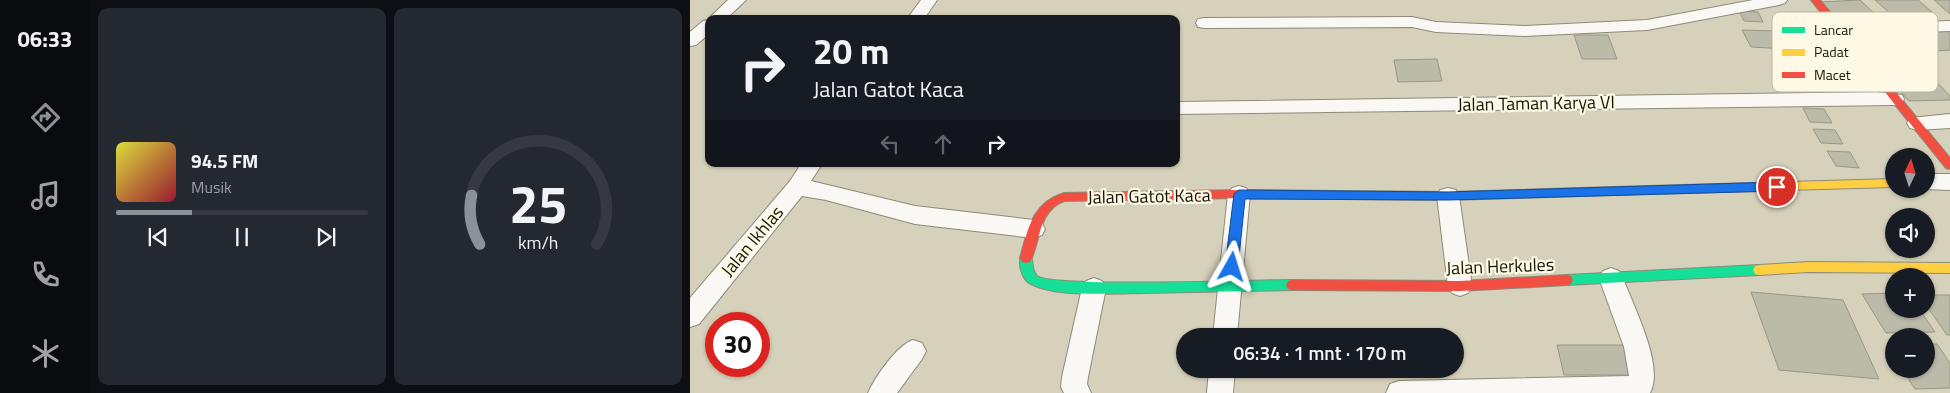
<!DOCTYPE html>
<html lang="id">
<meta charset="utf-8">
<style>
body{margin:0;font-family:"Titillium Web",sans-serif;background:#242831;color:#f1f3f6;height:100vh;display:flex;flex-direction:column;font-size:19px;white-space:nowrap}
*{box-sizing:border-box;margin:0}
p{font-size:16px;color:#9ea1a6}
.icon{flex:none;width:28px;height:28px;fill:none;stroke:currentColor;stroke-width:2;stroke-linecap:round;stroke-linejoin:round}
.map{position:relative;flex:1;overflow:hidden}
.details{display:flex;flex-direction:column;gap:8px;padding:8px;background:#0d0f14;width:600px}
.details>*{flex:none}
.hud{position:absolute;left:15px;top:15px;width:475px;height:152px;border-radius:10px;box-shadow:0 1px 4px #0004;background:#171b24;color:#f1f3f6;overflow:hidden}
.needle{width:32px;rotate:4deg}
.tools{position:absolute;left:1195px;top:148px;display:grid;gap:10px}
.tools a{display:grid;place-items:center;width:50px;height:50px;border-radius:50%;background:#171b24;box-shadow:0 1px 4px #0004;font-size:25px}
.speed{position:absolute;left:15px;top:312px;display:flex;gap:10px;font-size:25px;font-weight:700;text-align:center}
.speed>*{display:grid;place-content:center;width:65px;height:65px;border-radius:50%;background:#171b24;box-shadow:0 1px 4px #0004;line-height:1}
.speed .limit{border:8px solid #d22;background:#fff;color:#111}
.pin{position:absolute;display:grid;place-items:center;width:42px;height:42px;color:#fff;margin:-21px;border:2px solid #fff;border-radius:50%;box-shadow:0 1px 5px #0007}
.me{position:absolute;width:55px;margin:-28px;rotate:6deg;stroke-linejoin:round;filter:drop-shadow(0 0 4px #0008)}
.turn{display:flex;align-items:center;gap:18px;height:105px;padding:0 25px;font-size:22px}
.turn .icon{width:65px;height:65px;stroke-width:2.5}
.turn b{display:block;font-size:35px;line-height:42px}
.lanes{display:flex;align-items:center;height:48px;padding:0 25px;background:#0003;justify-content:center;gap:25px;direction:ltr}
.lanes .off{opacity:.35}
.details .card{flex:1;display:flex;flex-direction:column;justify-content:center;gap:8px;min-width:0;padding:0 18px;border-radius:10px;background:#242831}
.details .dial{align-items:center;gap:0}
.dial svg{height:130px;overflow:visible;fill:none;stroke:#363941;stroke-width:7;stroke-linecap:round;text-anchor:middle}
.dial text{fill:#f1f3f6;stroke:none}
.song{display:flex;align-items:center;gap:15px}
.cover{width:60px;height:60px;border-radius:8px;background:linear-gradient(135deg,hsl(60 70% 55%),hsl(350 70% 35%))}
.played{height:5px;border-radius:2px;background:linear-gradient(90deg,#8c9099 30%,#363941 30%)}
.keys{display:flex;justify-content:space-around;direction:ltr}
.details .tiles{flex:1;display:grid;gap:8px;grid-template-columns:repeat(2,1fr)}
.trip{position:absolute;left:486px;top:328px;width:288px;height:50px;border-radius:25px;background:#171b24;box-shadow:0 1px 4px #0004;font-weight:600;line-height:50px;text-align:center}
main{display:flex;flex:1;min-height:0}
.tabs{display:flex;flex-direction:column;width:90px;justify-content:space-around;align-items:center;background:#090b0e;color:#9ea1a6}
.tabs .icon{width:35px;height:35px}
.tabs .selected{color:#8c9099}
.tabs b{font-size:22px;color:#f1f3f6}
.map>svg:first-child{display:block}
.building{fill:#bcbba9;stroke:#989785}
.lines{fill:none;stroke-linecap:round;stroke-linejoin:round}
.street-casing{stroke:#8e8a79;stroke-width:2}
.fast-casing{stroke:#8e8a79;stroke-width:2}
.slow-casing{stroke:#8e8a79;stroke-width:2}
.jam-casing{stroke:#8e8a79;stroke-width:2}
.street{fill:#f9f8f5;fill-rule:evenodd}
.fast{fill:#16e098;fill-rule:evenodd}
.slow{fill:#ffcf43;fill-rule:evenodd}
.jam{fill:#f24e42;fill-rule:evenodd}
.route{fill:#1a73e8;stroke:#114b97}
.labels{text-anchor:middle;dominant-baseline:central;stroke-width:4.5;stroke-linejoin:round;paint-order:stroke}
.street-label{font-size:18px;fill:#191607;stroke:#fef9e4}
.key{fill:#fef9e4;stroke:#b9b5a2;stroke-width:1}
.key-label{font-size:14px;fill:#191607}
</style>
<main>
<nav class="tabs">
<b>06:33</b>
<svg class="icon selected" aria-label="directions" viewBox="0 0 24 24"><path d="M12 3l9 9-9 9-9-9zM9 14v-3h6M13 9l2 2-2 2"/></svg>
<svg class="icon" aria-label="music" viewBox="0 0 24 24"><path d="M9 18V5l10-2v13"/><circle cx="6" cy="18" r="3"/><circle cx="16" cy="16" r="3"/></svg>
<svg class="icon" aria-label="phone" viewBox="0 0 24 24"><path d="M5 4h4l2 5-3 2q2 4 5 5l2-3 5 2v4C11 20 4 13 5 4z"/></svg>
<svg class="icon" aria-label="climate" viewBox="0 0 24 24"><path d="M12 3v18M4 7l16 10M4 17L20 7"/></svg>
</nav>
<section class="details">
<div class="tiles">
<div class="card">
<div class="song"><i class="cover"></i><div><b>94.5 FM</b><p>Musik</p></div></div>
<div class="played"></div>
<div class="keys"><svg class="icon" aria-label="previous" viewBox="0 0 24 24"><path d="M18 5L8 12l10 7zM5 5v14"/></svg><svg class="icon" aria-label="pause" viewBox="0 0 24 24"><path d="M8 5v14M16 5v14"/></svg><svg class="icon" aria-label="next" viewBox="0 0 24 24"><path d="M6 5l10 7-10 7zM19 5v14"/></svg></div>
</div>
<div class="card dial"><svg viewBox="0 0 100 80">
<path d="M14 69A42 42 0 1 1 86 69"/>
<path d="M14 69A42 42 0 0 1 9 39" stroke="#8c9099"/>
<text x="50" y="56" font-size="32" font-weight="700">25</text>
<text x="50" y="72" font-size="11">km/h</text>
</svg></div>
</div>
</section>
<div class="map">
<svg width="1260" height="393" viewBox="0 0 1260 393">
<rect width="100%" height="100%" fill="#d6d1ba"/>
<g class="building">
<polygon points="1170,0 1188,17 1147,20 1130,2"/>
<polygon points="1185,0 1228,0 1242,12 1202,15"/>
<polygon points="1244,0 1260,0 1260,14"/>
<polygon points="1049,11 1068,12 1073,22 1054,21"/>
<polygon points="1255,29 1260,34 1260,50 1247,51 1227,31"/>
<polygon points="1052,30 1087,31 1097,49 1061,47"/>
<polygon points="884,35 918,35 927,59 892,59"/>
<polygon points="747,59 752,81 708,82 704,60"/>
<polygon points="1237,72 1260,96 1260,100 1219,101 1194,73"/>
<polygon points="1113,108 1134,109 1142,123 1120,122"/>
<polygon points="1123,129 1145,130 1153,144 1131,143"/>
<polygon points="1137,151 1160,152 1169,168 1146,166"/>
<polygon points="1061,292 1153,300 1189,379 1089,370"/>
<polygon points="1204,293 1204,309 1229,309 1245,332 1196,333 1172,294"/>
<polygon points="1236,295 1260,295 1260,335 1257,335 1236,305"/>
<polygon points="1236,344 1247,344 1260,363 1260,388 1225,389 1212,369 1236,369"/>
<polygon points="867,345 937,345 946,375 874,375"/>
</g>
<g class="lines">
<defs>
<g id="street">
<polygon points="38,0 56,0 36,19 19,19 19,34 6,45 0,46 0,32 13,21 18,20 18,19"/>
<polygon points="231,0 247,0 234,19 217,19"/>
<polygon points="1063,0 1097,0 1095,3 1089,5 957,30 835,36 746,32 722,27 514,28 508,27 506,23 508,19 514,18 722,17 746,22 835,26 957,20"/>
<polygon points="1260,21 1260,31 1151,35 1145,34 1143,30 1145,26 1151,25"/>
<polygon points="1187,92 1212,95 1214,99 1212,103 1205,105 486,114 486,102"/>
<polygon points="1260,114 1260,128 1227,130 1220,128 1217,123 1220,118"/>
<polygon points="111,164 132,164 121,181 225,206 344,220 352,223 355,229 352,235 344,238 225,224 136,200 112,196 9,324 0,327 0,298 100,181"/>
<polygon points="1236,174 1260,174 1260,190 1232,189 1236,189"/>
<polygon points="549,186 556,188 560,194 547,336 523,336 538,194 542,188"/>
<polygon points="758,188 766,190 769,196 782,286 778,293 770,296 762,293 758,286 747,196 750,190"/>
<path d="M 921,268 L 929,271 L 933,278 C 943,306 975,366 960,393 L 696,393 L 700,384 L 709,381 L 939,376 L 934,347 L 909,278 L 913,271 Z"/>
<polygon points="404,278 412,281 416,288 398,377 397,384 401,393 374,393 371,387 372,377 392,288 396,281"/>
<path d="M 223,340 L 232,343 L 236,351 L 232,359 L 207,393 L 178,393 C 185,377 207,345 223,340 Z"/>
<polygon points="519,369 545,369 543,393 517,393"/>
</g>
<g id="fast">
<polygon points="923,187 929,191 923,195 758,200 650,199 646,198 644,195 646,192 650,191 758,192"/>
<path d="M 336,253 L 340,254 C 344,261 341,270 347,276 C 362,288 568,280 602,280 L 606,281 L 608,285 L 606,289 L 602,290 C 553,291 503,292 454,293 C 422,293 369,298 341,284 C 332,280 327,263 332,254 Z"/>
<polygon points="1069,265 1073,266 1075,270 1073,274 1069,275 877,285 873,284 871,280 873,276 877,275"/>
</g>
<g id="slow">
<polygon points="1204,179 1204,187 923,195 917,191 923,187"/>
<polygon points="1119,262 1260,263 1260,273 1119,272 1069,275 1065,274 1063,270 1065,266 1069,265"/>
</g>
<g id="jam">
<polygon points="1121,0 1130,0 1260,158 1260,169 1256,168"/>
<path d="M 549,190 L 650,191 L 654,192 L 656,195 L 654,198 L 650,199 L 549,198 L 374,201 C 348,211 351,240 340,262 L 336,263 L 332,262 L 330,258 C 338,229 342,203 374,193 Z"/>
<polygon points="877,275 881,276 883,280 881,284 877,285 770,291 602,290 598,289 596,285 598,281 602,280 770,281"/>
</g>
</defs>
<use href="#street" class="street-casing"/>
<use href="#fast" class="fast-casing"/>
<use href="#slow" class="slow-casing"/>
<use href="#jam" class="jam-casing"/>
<use href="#street" class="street"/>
<use href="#fast" class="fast"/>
<use href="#slow" class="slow"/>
<use href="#jam" class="jam"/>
</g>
<polygon class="route" points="1087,182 1093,187 1087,191 758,200 555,199 548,267 546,271 542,272 537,271 535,267 544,194 549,190 758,192"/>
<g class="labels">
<g class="street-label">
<text transform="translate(846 103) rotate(-1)">Jalan Taman Karya VI</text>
<text transform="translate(459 196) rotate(-1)">Jalan Gatot Kaca</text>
<text transform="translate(62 241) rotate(-50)">Jalan Ikhlas</text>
<text transform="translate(810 266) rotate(-2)">Jalan Herkules</text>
</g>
</g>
<rect x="1082" y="12" width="166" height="80" rx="8" class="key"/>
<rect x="1092" y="27" width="23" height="6" fill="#16e098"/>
<rect x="1092" y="49" width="23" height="7" fill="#ffcf43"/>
<rect x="1092" y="72" width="23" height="6" fill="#f24e42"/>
<g class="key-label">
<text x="1124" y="35">Lancar</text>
<text x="1124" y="57">Padat</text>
<text x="1124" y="80">Macet</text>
</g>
</svg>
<div class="tools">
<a><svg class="needle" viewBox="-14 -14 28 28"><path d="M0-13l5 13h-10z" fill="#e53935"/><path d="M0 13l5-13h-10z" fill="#9ea1a6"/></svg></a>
<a><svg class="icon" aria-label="sound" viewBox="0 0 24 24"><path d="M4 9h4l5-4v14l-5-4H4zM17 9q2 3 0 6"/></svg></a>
<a>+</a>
<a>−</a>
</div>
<div class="speed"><div class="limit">30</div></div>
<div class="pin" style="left:1087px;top:187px;background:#d93025"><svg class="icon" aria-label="arrive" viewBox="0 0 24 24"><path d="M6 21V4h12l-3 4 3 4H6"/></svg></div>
<svg class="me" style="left:542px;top:267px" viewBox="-20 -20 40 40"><path d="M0-17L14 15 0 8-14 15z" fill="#1a73e8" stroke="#fff" stroke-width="4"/></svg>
<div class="trip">06:34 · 1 mnt · 170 m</div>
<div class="hud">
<div class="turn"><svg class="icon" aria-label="right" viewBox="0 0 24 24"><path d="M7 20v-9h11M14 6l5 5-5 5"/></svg><div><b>20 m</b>Jalan Gatot Kaca</div></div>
<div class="lanes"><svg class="icon off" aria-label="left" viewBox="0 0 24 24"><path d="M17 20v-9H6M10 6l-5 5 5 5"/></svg><svg class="icon off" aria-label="ahead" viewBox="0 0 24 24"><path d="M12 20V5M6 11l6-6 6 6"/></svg><svg class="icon" aria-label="right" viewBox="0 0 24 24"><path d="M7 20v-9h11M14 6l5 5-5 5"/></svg></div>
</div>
</div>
</main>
